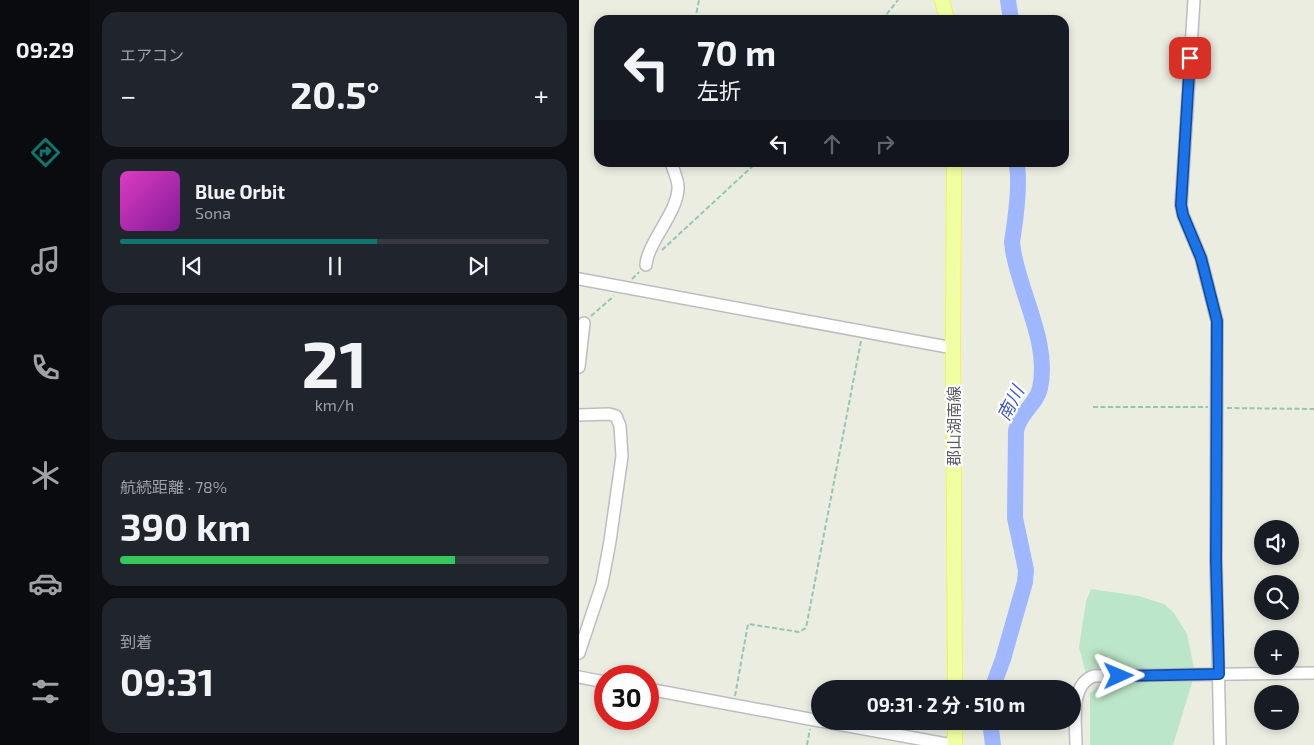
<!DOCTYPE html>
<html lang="ja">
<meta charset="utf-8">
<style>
body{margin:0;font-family:"Exo 2","Noto Sans JP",sans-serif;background:#20242c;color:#f1f3f6;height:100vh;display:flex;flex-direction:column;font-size:19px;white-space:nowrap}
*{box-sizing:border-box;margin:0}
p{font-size:16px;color:#9ea1a6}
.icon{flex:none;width:28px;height:28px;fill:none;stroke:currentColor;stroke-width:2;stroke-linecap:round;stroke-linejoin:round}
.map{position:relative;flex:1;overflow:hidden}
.side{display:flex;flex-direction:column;gap:12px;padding:12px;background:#0d0f14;width:489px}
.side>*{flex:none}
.hud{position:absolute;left:15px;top:15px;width:475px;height:152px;border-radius:15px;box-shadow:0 2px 8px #0003;background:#171b24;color:#f1f3f6;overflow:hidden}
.controls{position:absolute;left:675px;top:520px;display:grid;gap:10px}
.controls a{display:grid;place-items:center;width:45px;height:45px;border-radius:50%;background:#171b24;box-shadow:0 2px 8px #0003;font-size:25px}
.speed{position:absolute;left:15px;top:665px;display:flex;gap:10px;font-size:25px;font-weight:700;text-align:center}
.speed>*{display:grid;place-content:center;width:65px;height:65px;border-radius:50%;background:#171b24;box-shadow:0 2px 8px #0003;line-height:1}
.speed .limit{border:8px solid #d22;background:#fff;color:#111}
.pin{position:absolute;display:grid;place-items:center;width:42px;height:42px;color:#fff;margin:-21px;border-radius:10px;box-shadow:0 2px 8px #0006}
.me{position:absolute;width:55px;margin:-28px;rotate:89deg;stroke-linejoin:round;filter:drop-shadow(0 0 4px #0008)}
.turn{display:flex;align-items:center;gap:18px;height:105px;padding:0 20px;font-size:22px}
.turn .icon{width:65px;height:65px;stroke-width:2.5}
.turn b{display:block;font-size:35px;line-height:42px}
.lanes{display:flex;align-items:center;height:48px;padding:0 20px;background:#0003;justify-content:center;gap:25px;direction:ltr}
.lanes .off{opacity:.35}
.big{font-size:38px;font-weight:700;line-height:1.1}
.side .tile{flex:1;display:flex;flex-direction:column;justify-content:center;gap:8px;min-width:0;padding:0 18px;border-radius:15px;background:#20242c}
.side .dial{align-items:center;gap:0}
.dial b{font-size:65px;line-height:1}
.song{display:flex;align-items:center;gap:15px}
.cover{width:60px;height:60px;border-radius:8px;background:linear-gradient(135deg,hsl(310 70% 55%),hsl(290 70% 35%))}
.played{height:5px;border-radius:2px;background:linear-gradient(90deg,#0f766e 60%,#363941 60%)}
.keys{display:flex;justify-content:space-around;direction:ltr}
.heat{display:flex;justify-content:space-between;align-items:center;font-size:28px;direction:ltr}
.charge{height:8px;border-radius:4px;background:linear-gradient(90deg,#34c759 78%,#363941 0)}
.trip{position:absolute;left:232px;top:680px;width:270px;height:50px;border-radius:25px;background:#171b24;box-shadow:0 2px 8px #0003;font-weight:700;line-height:50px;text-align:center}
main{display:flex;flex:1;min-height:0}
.dock{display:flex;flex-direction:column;width:90px;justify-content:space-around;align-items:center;background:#090b0e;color:#9ea1a6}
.dock .icon{width:35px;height:35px}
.dock .active{color:#0f766e}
.dock b{font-size:22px;color:#f1f3f6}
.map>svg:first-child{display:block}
.green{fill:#bce6c9}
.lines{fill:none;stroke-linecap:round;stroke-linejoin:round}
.river{stroke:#9fb7ff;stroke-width:16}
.minor-casing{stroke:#bcbcc3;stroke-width:14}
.major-casing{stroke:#eff453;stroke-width:16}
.path{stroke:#95c6b3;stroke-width:2;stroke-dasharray:5 2.5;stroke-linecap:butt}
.minor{stroke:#fff;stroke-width:11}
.major{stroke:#f1ffa4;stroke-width:14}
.route-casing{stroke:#114b97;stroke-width:12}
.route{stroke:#1a73e8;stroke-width:9}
.labels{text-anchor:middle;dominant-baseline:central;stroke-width:4.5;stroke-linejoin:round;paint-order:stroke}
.street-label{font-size:16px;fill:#5a5b62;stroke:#fff}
.water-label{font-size:18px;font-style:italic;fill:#3f56c5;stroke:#fff}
</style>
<main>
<nav class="dock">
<b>09:29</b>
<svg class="icon active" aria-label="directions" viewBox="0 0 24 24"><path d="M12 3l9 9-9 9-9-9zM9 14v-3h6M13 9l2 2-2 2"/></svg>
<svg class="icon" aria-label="music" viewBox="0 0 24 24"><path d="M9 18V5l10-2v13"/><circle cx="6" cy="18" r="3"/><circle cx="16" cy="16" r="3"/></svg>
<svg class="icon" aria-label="phone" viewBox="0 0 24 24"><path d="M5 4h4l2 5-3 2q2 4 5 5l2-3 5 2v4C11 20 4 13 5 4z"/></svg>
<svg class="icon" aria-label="climate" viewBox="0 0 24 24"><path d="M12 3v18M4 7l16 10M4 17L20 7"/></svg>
<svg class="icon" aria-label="car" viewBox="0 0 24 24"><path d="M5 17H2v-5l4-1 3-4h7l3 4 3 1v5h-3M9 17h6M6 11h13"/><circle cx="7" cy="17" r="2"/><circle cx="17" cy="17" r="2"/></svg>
<svg class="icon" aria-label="filters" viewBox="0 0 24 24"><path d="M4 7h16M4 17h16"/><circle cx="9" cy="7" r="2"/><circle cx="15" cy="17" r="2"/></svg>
</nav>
<section class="side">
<div class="tile"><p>エアコン</p>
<div class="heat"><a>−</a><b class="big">20.5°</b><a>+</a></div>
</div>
<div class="tile">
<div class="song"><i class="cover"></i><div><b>Blue Orbit</b><p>Sona</p></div></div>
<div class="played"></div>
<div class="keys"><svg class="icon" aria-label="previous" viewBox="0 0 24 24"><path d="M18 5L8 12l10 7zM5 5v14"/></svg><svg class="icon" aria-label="pause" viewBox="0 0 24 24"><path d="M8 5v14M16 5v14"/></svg><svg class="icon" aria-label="next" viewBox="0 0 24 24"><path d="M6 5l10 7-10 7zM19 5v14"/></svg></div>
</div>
<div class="tile dial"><b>21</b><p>km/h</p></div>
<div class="tile"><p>航続距離 · 78%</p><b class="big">390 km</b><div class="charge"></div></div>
<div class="tile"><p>到着</p><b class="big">09:31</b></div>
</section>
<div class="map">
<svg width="736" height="745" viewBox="0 0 736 745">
<rect width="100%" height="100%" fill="#ecede1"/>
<polygon class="green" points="512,589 560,596 585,604 595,613 608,634 616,673 594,745 511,745 511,694 531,675 535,661 530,656 525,659 524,673 507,674 500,647 507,602"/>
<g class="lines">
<g class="river">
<polyline points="429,0 432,20"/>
<path d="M 413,689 L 424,659 L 446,582 L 447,570 L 436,518 L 437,431 C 440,413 458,404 461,388 C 471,343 441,294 434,250 L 433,242 C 436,223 442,180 437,162"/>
<polyline points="411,721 414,745"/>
</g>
<defs>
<g id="minor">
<polyline points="615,0 602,205 604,215 622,258 638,321 637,561 641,745"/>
<path d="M 67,265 C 68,244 98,213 99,189 C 100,181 94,170 92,162"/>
<polyline points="0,279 374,348"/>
<polyline points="0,367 5,323"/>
<polyline points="0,415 30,414 37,416 41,426 43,456 31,541 23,584 0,653"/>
<polyline points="0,677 26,682"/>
<polyline points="69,689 241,721"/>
<polyline points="242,721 373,745"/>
<path d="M 497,745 C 497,724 490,684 515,676 L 736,673"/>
</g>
<g id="major">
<polyline points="363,0 368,20"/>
<polyline points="375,162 374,348 376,689"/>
<polyline points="376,721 376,745"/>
</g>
</defs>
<use href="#minor" class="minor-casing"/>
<use href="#major" class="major-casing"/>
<g class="path">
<polyline points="116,20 120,0"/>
<polyline points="303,20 319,0"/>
<polyline points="83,250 178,162"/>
<polyline points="53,279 60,272"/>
<polyline points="12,316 35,296"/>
<polyline points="514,407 629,407"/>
<polyline points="648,408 736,409"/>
<polyline points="156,696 169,624 220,632 227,628 282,341"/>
<polyline points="228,745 231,729"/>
</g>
<use href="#minor" class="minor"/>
<use href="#major" class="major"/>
</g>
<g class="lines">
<defs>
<polyline id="route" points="540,676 640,674 637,561 638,321 622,258 604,215 602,205 611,58"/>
</defs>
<use href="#route" class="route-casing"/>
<use href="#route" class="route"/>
</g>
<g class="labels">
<g class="street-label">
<text transform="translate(374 426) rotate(-90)">郡山湖南線</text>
</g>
<g class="water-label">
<text transform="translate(431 403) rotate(-63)">南川</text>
</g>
</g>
</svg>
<div class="controls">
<a><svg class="icon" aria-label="sound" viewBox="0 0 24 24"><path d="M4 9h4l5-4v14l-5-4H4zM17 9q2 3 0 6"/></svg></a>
<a><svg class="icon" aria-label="search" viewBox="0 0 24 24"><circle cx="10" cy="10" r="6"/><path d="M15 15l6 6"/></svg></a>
<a>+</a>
<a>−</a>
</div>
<div class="speed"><div class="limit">30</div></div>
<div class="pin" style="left:611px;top:58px;background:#d93025"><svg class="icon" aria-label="arrive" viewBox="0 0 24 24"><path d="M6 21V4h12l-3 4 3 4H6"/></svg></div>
<svg class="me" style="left:540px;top:676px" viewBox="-20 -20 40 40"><path d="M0-17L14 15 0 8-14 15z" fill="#1a73e8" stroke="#fff" stroke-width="4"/></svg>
<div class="trip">09:31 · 2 分 · 510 m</div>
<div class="hud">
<div class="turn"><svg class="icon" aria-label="left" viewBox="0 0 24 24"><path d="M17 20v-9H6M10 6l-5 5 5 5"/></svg><div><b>70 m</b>左折</div></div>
<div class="lanes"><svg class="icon" aria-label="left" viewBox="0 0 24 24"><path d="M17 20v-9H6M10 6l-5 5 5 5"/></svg><svg class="icon off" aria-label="ahead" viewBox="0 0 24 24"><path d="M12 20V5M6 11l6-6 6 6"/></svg><svg class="icon off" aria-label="right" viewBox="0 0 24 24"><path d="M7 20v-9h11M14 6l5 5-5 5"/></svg></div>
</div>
</div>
</main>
